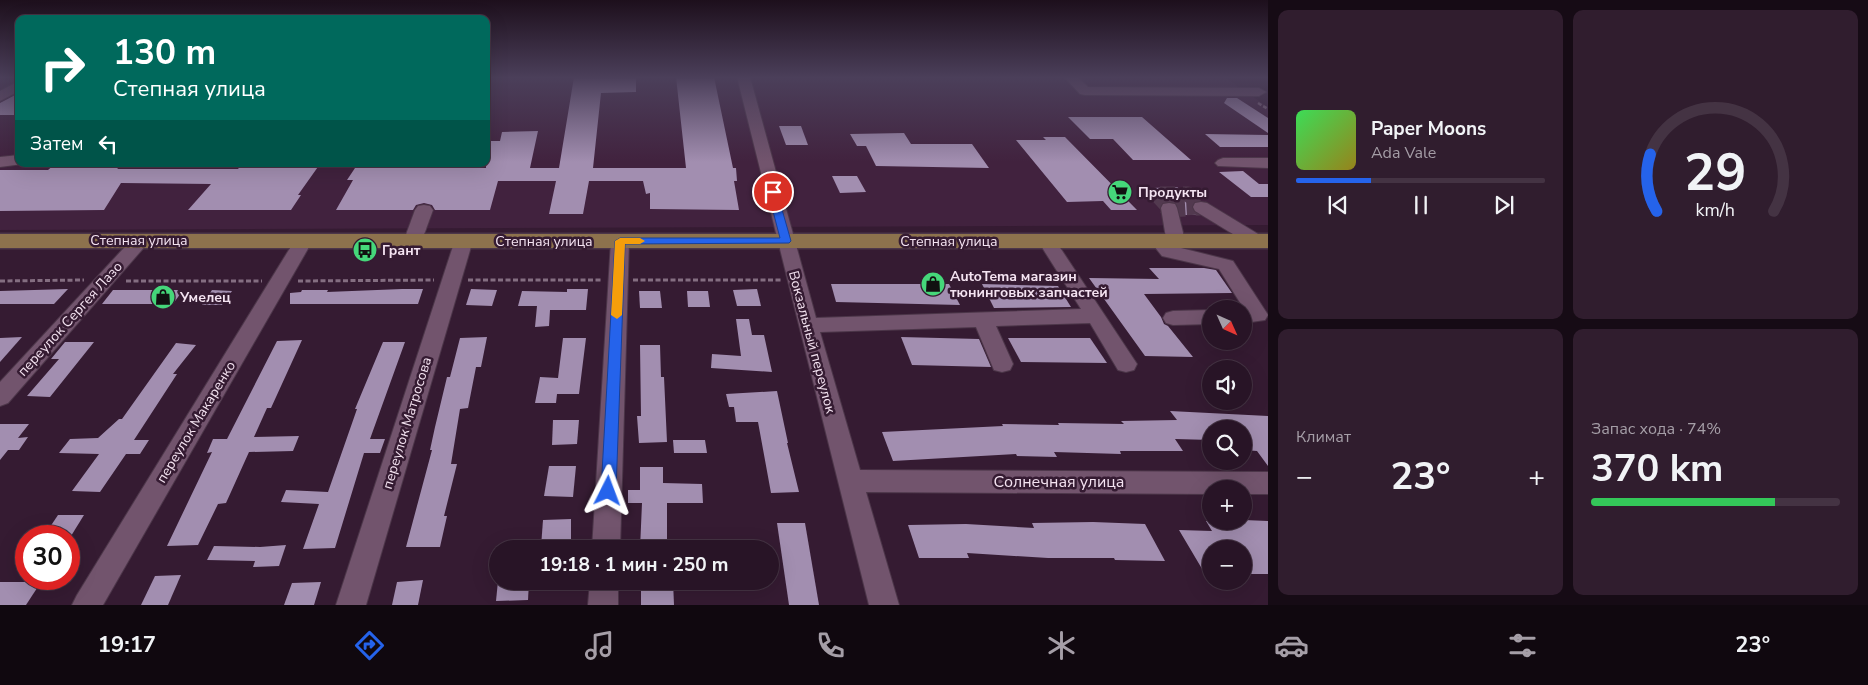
<!DOCTYPE html>
<html lang="ru">
<meta charset="utf-8">
<style>
body{margin:0;font-family:"Nunito Sans",sans-serif;background:#301d2e;color:#f1f3f6;height:100vh;display:flex;flex-direction:column;font-size:19px;white-space:nowrap}
*{box-sizing:border-box;margin:0}
p{font-size:16px;color:#a59ea7}
.icon{flex:none;width:28px;height:28px;fill:none;stroke:currentColor;stroke-width:2;stroke-linecap:round;stroke-linejoin:round}
.map{position:relative;flex:1;overflow:hidden}
.side{display:flex;flex-direction:column;gap:10px;padding:10px;background:#160b15;width:600px}
.side>*{flex:none}
.top-card{position:absolute;left:15px;top:15px;width:475px;height:152px;border-radius:10px;box-shadow:0 5px 20px #0002,0 0 0 1px #443343;background:#00695c;color:#fff;overflow:hidden}
.needle{width:32px;rotate:135deg}
.buttons{position:absolute;left:1202px;top:300px;display:grid;gap:10px}
.buttons a{display:grid;place-items:center;width:50px;height:50px;border-radius:50%;background:#281426;box-shadow:0 5px 20px #0002,0 0 0 1px #443343;font-size:25px}
.speed{position:absolute;left:15px;top:525px;display:flex;gap:10px;font-size:25px;font-weight:700;text-align:center}
.speed>*{display:grid;place-content:center;width:65px;height:65px;border-radius:50%;background:#281426;box-shadow:0 5px 20px #0002,0 0 0 1px #443343;line-height:1}
.speed .limit{border:8px solid #d22;background:#fff;color:#111}
.pin{position:absolute;display:grid;place-items:center;width:42px;height:42px;color:#fff;margin:-21px;border:2px solid #fff;border-radius:50%;box-shadow:0 1px 5px #0007}
.me{position:absolute;width:55px;margin:-28px;rotate:3deg;stroke-linejoin:round;filter:drop-shadow(0 0 4px #0008)}
.turn{display:flex;align-items:center;gap:18px;height:105px;padding:0 15px;font-size:22px}
.turn .icon{width:65px;height:65px;stroke-width:2.5}
.turn b{display:block;font-size:35px;line-height:42px}
.then{display:flex;align-items:center;height:48px;padding:0 15px;background:#0003;gap:10px;font-size:19px}
.big{font-size:38px;font-weight:700;line-height:1.1}
.side .widget{flex:1;display:flex;flex-direction:column;justify-content:center;gap:8px;min-width:0;padding:0 18px;border-radius:10px;background:#301d2e}
.side .dial{align-items:center;gap:0}
.dial svg{height:130px;overflow:visible;fill:none;stroke:#443343;stroke-width:7;stroke-linecap:round;text-anchor:middle}
.dial text{fill:#f1f3f6;stroke:none}
.song{display:flex;align-items:center;gap:15px}
.cover{width:60px;height:60px;border-radius:8px;background:linear-gradient(135deg,hsl(130 70% 55%),hsl(50 70% 35%))}
.played{height:5px;border-radius:2px;background:linear-gradient(90deg,#2563eb 30%,#443343 30%)}
.keys{display:flex;justify-content:space-around;direction:ltr}
.heat{display:flex;justify-content:space-between;align-items:center;font-size:28px;direction:ltr}
.charge{height:8px;border-radius:4px;background:linear-gradient(90deg,#34c759 74%,#443343 0)}
.side .tiles{flex:1;display:grid;gap:10px;grid-template-columns:repeat(2,1fr)}
.trip{position:absolute;left:489px;top:540px;width:290px;height:50px;border-radius:25px;background:#281426;box-shadow:0 5px 20px #0002,0 0 0 1px #443343;font-weight:700;line-height:50px;text-align:center}
.dock{display:flex;height:80px;justify-content:space-around;align-items:center;background:#10080f;color:#a59ea7}
.dock .icon{width:35px;height:35px}
.dock .on{color:#2563eb}
.dock b{font-size:22px;color:#f1f3f6}
main{display:flex;flex:1;min-height:0}
.map>svg:first-child{display:block}
.built{fill:#41223e}
.building{fill:#a28eb0}
.lines{fill:none;stroke-linecap:round;stroke-linejoin:round}
.minor-tunnel-far1{stroke:#52394f;stroke-width:15;stroke-dasharray:15 8;stroke-linecap:butt}
.minor-tunnel{stroke:#52394f;stroke-width:19;stroke-dasharray:19 10;stroke-linecap:butt}
.minor-casing{stroke:#4c3649;stroke-width:2}
.major-casing{stroke:#4c3649;stroke-width:3}
.path-far1{stroke:#846e81;stroke-width:2.5;stroke-dasharray:4 2;stroke-linecap:butt}
.path{stroke:#846e81;stroke-width:3;stroke-dasharray:5 2.5;stroke-linecap:butt}
.minor{fill:#72546d;fill-rule:evenodd}
.major{fill:#8d724d;fill-rule:evenodd}
.route{fill:#2563eb;stroke:#184099}
.slow{fill:#f59e0b}
.labels{text-anchor:middle;dominant-baseline:central;stroke-width:5;stroke-linejoin:round;paint-order:stroke}
.poi-label{font-size:14px;font-weight:bold;fill:#f4e3f1;stroke:#351b32;text-anchor:start}
.street-label{font-size:14px;fill:#f4e3f1;stroke:#351b32}
.near-street-label{font-size:16px;fill:#f4e3f1;stroke:#351b32}
</style>
<main>
<div class="map">
<svg width="1268" height="605" viewBox="0 0 1268 605">
<rect width="100%" height="100%" fill="#351b32"/>
<polygon class="built" points="0,77 19,77 19,164 486,164 486,77 1224,77 1268,107 1268,225 0,230"/>
<g class="building">
<polygon points="574,77 636,77 636,92 601,93 593,168 686,168 676,77 714,77 733,168 736,168 737,181 734,181 739,210 650,209 650,193 646,194 643,181 589,181 583,214 549,214 556,181 498,181 490,210 435,210 432,205 424,203 416,205 413,210 336,210 353,180 347,180 355,168 486,168 486,141 500,141 502,132 538,131 530,168 559,168"/>
<polygon points="19,93 19,115 0,115 0,103"/>
<polygon points="1227,98 1237,98 1268,118 1268,133 1224,103"/>
<polygon points="1068,117 1142,117 1191,160 1133,160 1113,139 1090,139"/>
<polygon points="779,126 801,126 808,145 786,145"/>
<polygon points="904,133 911,144 972,144 989,168 876,166 866,146 857,146 850,134"/>
<polygon points="1205,134 1268,135 1268,147 1220,147"/>
<polygon points="1043,137 1065,137 1137,210 1111,210 1103,201 1067,202 1016,140 1046,140"/>
<polygon points="55,164 123,164 117,169 238,169 242,164 320,164 298,195 301,195 291,210 188,210 211,184 121,183 104,210 0,211 0,170 48,170"/>
<polygon points="1243,171 1259,184 1268,184 1268,197 1251,197 1219,172"/>
<polygon points="832,176 857,176 866,192 840,193"/>
<polygon points="1177,187 1193,202 1191,208 1197,215 1181,215 1177,203 1167,201 1153,188"/>
<polygon points="1149,268 1204,268 1216,270 1232,293 1144,294 1161,317 1164,324 1168,326 1193,357 1145,356 1089,278 1159,279"/>
<polygon points="831,284 949,284 960,305 836,302"/>
<polygon points="982,284 1058,286 1071,307 994,308"/>
<polygon points="68,289 54,304 0,304 0,291"/>
<polygon points="402,289 423,289 418,304 290,304 290,293 301,292 302,290 328,290 327,292"/>
<polygon points="471,289 497,290 492,306 466,305"/>
<polygon points="567,289 588,289 586,310 550,310 549,326 535,327 537,306 518,306 522,291 567,292"/>
<polygon points="757,289 761,306 737,306 733,290"/>
<polygon points="113,290 183,290 173,304 102,304"/>
<polygon points="212,290 232,291 222,305 202,305"/>
<polygon points="639,291 660,291 662,308 640,308"/>
<polygon points="687,291 708,291 710,307 688,307"/>
<polygon points="736,319 749,319 752,335 764,335 772,372 711,368 712,354 741,356"/>
<polygon points="22,337 0,362 0,338"/>
<polygon points="487,337 481,367 476,367 468,408 460,409 451,464 457,464 444,516 447,516 440,547 406,547 432,450 430,450 435,427 447,377 450,377 460,338"/>
<polygon points="901,337 979,339 991,367 912,365"/>
<polygon points="563,338 586,338 579,394 557,394 556,403 535,403 540,377 558,378"/>
<polygon points="1008,338 1090,338 1107,363 1021,362"/>
<polygon points="302,340 271,408 267,408 254,437 299,436 293,451 249,452 226,503 218,504 198,545 167,546 212,452 207,453 213,439 227,439 277,341"/>
<polygon points="65,342 94,342 50,397 27,396 59,359 51,359"/>
<polygon points="383,342 405,342 370,439 385,439 380,453 364,453 335,548 303,549 319,504 281,502 286,490 328,492 357,409 355,409"/>
<polygon points="176,343 196,345 173,374 177,374 134,440 149,440 140,454 126,454 100,492 72,491 99,454 59,453 70,439 98,438 119,419 122,419"/>
<polygon points="640,345 660,345 661,377 664,377 667,442 639,443 637,416 641,416"/>
<polygon points="777,391 788,443 787,443 799,492 771,493 758,422 736,422 734,407 729,407 726,394"/>
<polygon points="1170,411 1268,416 1268,466 1257,451 1244,450 1244,429 1211,429 1211,440 1175,439 1183,451 1120,451 1121,454 1054,452 1057,457 1017,456 1016,454 893,461 882,432 1003,426 1002,424 1059,425 1058,423 1124,424 1121,421 1177,420"/>
<polygon points="553,420 579,420 577,444 552,445"/>
<polygon points="0,424 29,424 18,438 28,437 19,450 8,450 0,460"/>
<polygon points="673,440 705,440 707,453 674,453"/>
<polygon points="549,466 576,466 573,497 544,496"/>
<polygon points="640,467 663,467 663,483 702,484 703,503 667,503 667,549 640,549 642,503 628,503 628,490 640,490"/>
<polygon points="58,515 84,515 71,536 44,536"/>
<polygon points="571,519 571,545 541,547 543,520"/>
<polygon points="1244,520 1268,521 1268,574 1244,574 1244,549 1211,549 1211,584 1179,530 1212,531 1206,521"/>
<polygon points="1093,522 1145,524 1165,561 1115,560 1114,558 1048,558 967,553 969,558 919,558 908,525 966,524 1034,528 1032,523"/>
<polygon points="777,523 805,523 819,605 789,605"/>
<polygon points="286,545 279,566 253,567 255,561 207,560 214,546 260,547"/>
<polygon points="181,575 168,605 141,605 155,576"/>
<polygon points="423,580 418,605 392,605 397,582"/>
<polygon points="498,581 529,581 528,600 496,601"/>
<polygon points="641,581 673,581 674,605 641,605"/>
<polygon points="0,582 41,582 26,605 0,605"/>
<polygon points="321,582 314,605 284,605 292,583"/>
</g>
<g class="lines">
<polyline class="minor-tunnel-far1" points="1169,208 1156,194 1188,194 1201,207 1184,208"/>
<polyline class="minor-tunnel" points="1167,206 1169,208 1200,206"/>
<defs>
<g id="minor">
<polygon points="737,77 750,77 816,318 1081,309 1038,241 1041,237 1047,236 1053,237 1137,364 1134,370 1126,372 1118,370 1090,323 996,326 1013,364 1010,370 1002,372 994,370 976,327 820,332 860,470 1268,472 1268,494 1244,494 1244,489 1211,489 1211,494 866,492 899,605 869,605"/>
<polygon points="1064,77 1078,77 1088,87 1259,88 1266,92 1259,96 1085,95 1080,94"/>
<polygon points="19,81 19,91 0,101 0,91"/>
<polygon points="19,155 19,164 23,164 0,167 0,157"/>
<polygon points="1223,158 1268,158 1268,168 1218,166 1215,163 1218,160"/>
<polygon points="1201,202 1207,203 1263,237 1266,241 1263,245 1257,246 1251,245 1195,211 1193,207 1195,203"/>
<polygon points="1169,203 1175,204 1177,208 1185,241 1182,245 1173,246 1233,261 1268,315 1265,320 1244,323 1244,309 1219,269 1162,256 1150,241 1153,237 1159,236 1166,238 1161,208 1163,204"/>
<polygon points="424,205 430,206 433,210 422,240 419,244 413,245 407,244 404,240 415,210 418,206"/>
<polygon points="141,235 147,236 150,240 147,244 8,403 0,406 0,382 135,236"/>
<polygon points="304,235 310,236 313,240 103,605 72,605 77,595 295,240 298,236"/>
<polygon points="464,235 470,236 473,240 366,605 336,605 455,240 458,236"/>
<polygon points="620,236 626,237 629,241 620,549 592,549 611,241 614,237"/>
<polygon points="1211,310 1211,324 1173,325 1166,323 1163,318 1166,313 1173,311"/>
<polygon points="590,581 618,581 618,605 588,605"/>
</g>
<rect id="major" x="0" y="234" width="1268" height="14"/>
</defs>
<use href="#minor" class="minor-casing"/>
<use href="#major" class="major-casing"/>
<polyline class="path-far1" points="1258,103 1268,109"/>
<g class="path">
<polyline points="468,280 602,280"/>
<polyline points="633,280 782,280"/>
<polyline points="0,281 84,280"/>
<polyline points="126,281 262,281"/>
<polyline points="298,281 434,280"/>
</g>
<use href="#minor" class="minor"/>
<use href="#major" class="major"/>
</g>
<linearGradient id="sky" x2="0" y2="1"><stop stop-color="#1d0f1c"/><stop offset="0.48" stop-color="#4b3f5a"/><stop offset="1" stop-color="#4b3f5a" stop-opacity="0"/></linearGradient>
<rect width="1268" height="162" fill="url(#sky)"/>
<polygon class="route" points="773,189 777,192 791,241 789,243 625,244 616,491 614,496 608,498 603,496 601,491 615,241 620,238 780,238 768,192"/>
<polygon class="slow" points="620,238 640,238 645,241 640,244 625,244 622,315 617,319 611,315 615,241"/>
<defs>
<symbol id="supermarket-disc" viewBox="-11 -11 22 22"><circle r="9.5" fill="#45d77a" stroke="#351b32"/><path d="M-6-5.5h2.5l.6 2H6L4.5 2H-2.5L-4.4-4H-6ZM-1.5 3.2a1.3 1.3 0 1 0 .1 0ZM3 3.2a1.3 1.3 0 1 0 .1 0Z" fill="#111"/></symbol>
<symbol id="bus-disc" viewBox="-11 -11 22 22"><circle r="9.5" fill="#45d77a" stroke="#351b32"/><path d="M-5-6H5V4H4V6H2V4H-2V6H-4V4H-5ZM-3.5-4V0h7V-4ZM-3.5 1.2v1.5H-2V1.2ZM2 1.2v1.5H3.5V1.2Z" fill="#111"/></symbol>
<symbol id="shop-disc" viewBox="-11 -11 22 22"><circle r="9.5" fill="#45d77a" stroke="#351b32"/><path d="M-5-2.5h2.3a2.7 3.5 0 0 1 5.4 0H5L5.5 6h-11ZM-1.5-2.5h3a1.5 2.3 0 0 0-3 0Z" fill="#111"/></symbol>
</defs>
<g fill-rule="evenodd">
<use href="#supermarket-disc" x="1106" y="178" width="28" height="28"/>
<use href="#bus-disc" x="351" y="236" width="28" height="28"/>
<use href="#shop-disc" x="919" y="270" width="28" height="28"/>
<use href="#shop-disc" x="149" y="283" width="28" height="28"/>
</g>
<g class="labels">
<g class="poi-label">
<text x="1138" y="192">Продукты</text>
<text x="382" y="250">Грант</text>
<text x="950" y="276">AutoTema магазин<tspan x="950" dy="16">тюнинговых запчастей</tspan></text>
<text x="180" y="297">Умелец</text>
</g>
<g class="street-label">
<text x="139" y="240">Степная улица</text>
<text x="544" y="241">Степная улица</text>
<text x="949" y="241">Степная улица</text>
<text transform="translate(70 319) rotate(-48)">переулок Сергея Лазо</text>
<text transform="translate(812 342) rotate(75)">Вокзальный переулок</text>
<text transform="translate(196 422) rotate(-59)">переулок Макаренко</text>
<text transform="translate(407 423) rotate(-73)">переулок Матросова</text>
</g>
<g class="near-street-label">
<text x="1059" y="482">Солнечная улица</text>
</g>
</g>
</svg>
<div class="buttons">
<a><svg class="needle" viewBox="-14 -14 28 28"><path d="M0-13l5 13h-10z" fill="#e53935"/><path d="M0 13l5-13h-10z" fill="#a59ea7"/></svg></a>
<a><svg class="icon" aria-label="sound" viewBox="0 0 24 24"><path d="M4 9h4l5-4v14l-5-4H4zM17 9q2 3 0 6"/></svg></a>
<a><svg class="icon" aria-label="search" viewBox="0 0 24 24"><circle cx="10" cy="10" r="6"/><path d="M15 15l6 6"/></svg></a>
<a>+</a>
<a>−</a>
</div>
<div class="speed"><div class="limit">30</div></div>
<div class="pin" style="left:773px;top:192px;background:#d93025"><svg class="icon" aria-label="arrive" viewBox="0 0 24 24"><path d="M6 21V4h12l-3 4 3 4H6"/></svg></div>
<svg class="me" style="left:608px;top:491px" viewBox="-20 -20 40 40"><path d="M0-17L14 15 0 8-14 15z" fill="#2563eb" stroke="#fff" stroke-width="4"/></svg>
<div class="trip">19:18 · 1 мин · 250 m</div>
<div class="top-card">
<div class="turn"><svg class="icon" aria-label="right" viewBox="0 0 24 24"><path d="M7 20v-9h11M14 6l5 5-5 5"/></svg><div><b>130 m</b>Степная улица</div></div>
<div class="then">Затем<svg class="icon" aria-label="left" viewBox="0 0 24 24"><path d="M17 20v-9H6M10 6l-5 5 5 5"/></svg></div>
</div>
</div>
<section class="side">
<div class="tiles">
<div class="widget">
<div class="song"><i class="cover"></i><div><b>Paper Moons</b><p>Ada Vale</p></div></div>
<div class="played"></div>
<div class="keys"><svg class="icon" aria-label="previous" viewBox="0 0 24 24"><path d="M18 5L8 12l10 7zM5 5v14"/></svg><svg class="icon" aria-label="pause" viewBox="0 0 24 24"><path d="M8 5v14M16 5v14"/></svg><svg class="icon" aria-label="next" viewBox="0 0 24 24"><path d="M6 5l10 7-10 7zM19 5v14"/></svg></div>
</div>
<div class="widget dial"><svg viewBox="0 0 100 80">
<path d="M14 69A42 42 0 1 1 86 69"/>
<path d="M14 69A42 42 0 0 1 10 34" stroke="#2563eb"/>
<text x="50" y="56" font-size="32" font-weight="700">29</text>
<text x="50" y="72" font-size="11">km/h</text>
</svg></div>
<div class="widget"><p>Климат</p>
<div class="heat"><a>−</a><b class="big">23°</b><a>+</a></div>
</div>
<div class="widget"><p>Запас хода · 74%</p><b class="big">370 km</b><div class="charge"></div></div>
</div>
</section>
</main>
<nav class="dock">
<b>19:17</b>
<svg class="icon on" aria-label="directions" viewBox="0 0 24 24"><path d="M12 3l9 9-9 9-9-9zM9 14v-3h6M13 9l2 2-2 2"/></svg>
<svg class="icon" aria-label="music" viewBox="0 0 24 24"><path d="M9 18V5l10-2v13"/><circle cx="6" cy="18" r="3"/><circle cx="16" cy="16" r="3"/></svg>
<svg class="icon" aria-label="phone" viewBox="0 0 24 24"><path d="M5 4h4l2 5-3 2q2 4 5 5l2-3 5 2v4C11 20 4 13 5 4z"/></svg>
<svg class="icon" aria-label="climate" viewBox="0 0 24 24"><path d="M12 3v18M4 7l16 10M4 17L20 7"/></svg>
<svg class="icon" aria-label="car" viewBox="0 0 24 24"><path d="M5 17H2v-5l4-1 3-4h7l3 4 3 1v5h-3M9 17h6M6 11h13"/><circle cx="7" cy="17" r="2"/><circle cx="17" cy="17" r="2"/></svg>
<svg class="icon" aria-label="filters" viewBox="0 0 24 24"><path d="M4 7h16M4 17h16"/><circle cx="9" cy="7" r="2"/><circle cx="15" cy="17" r="2"/></svg>
<b>23°</b>
</nav>
